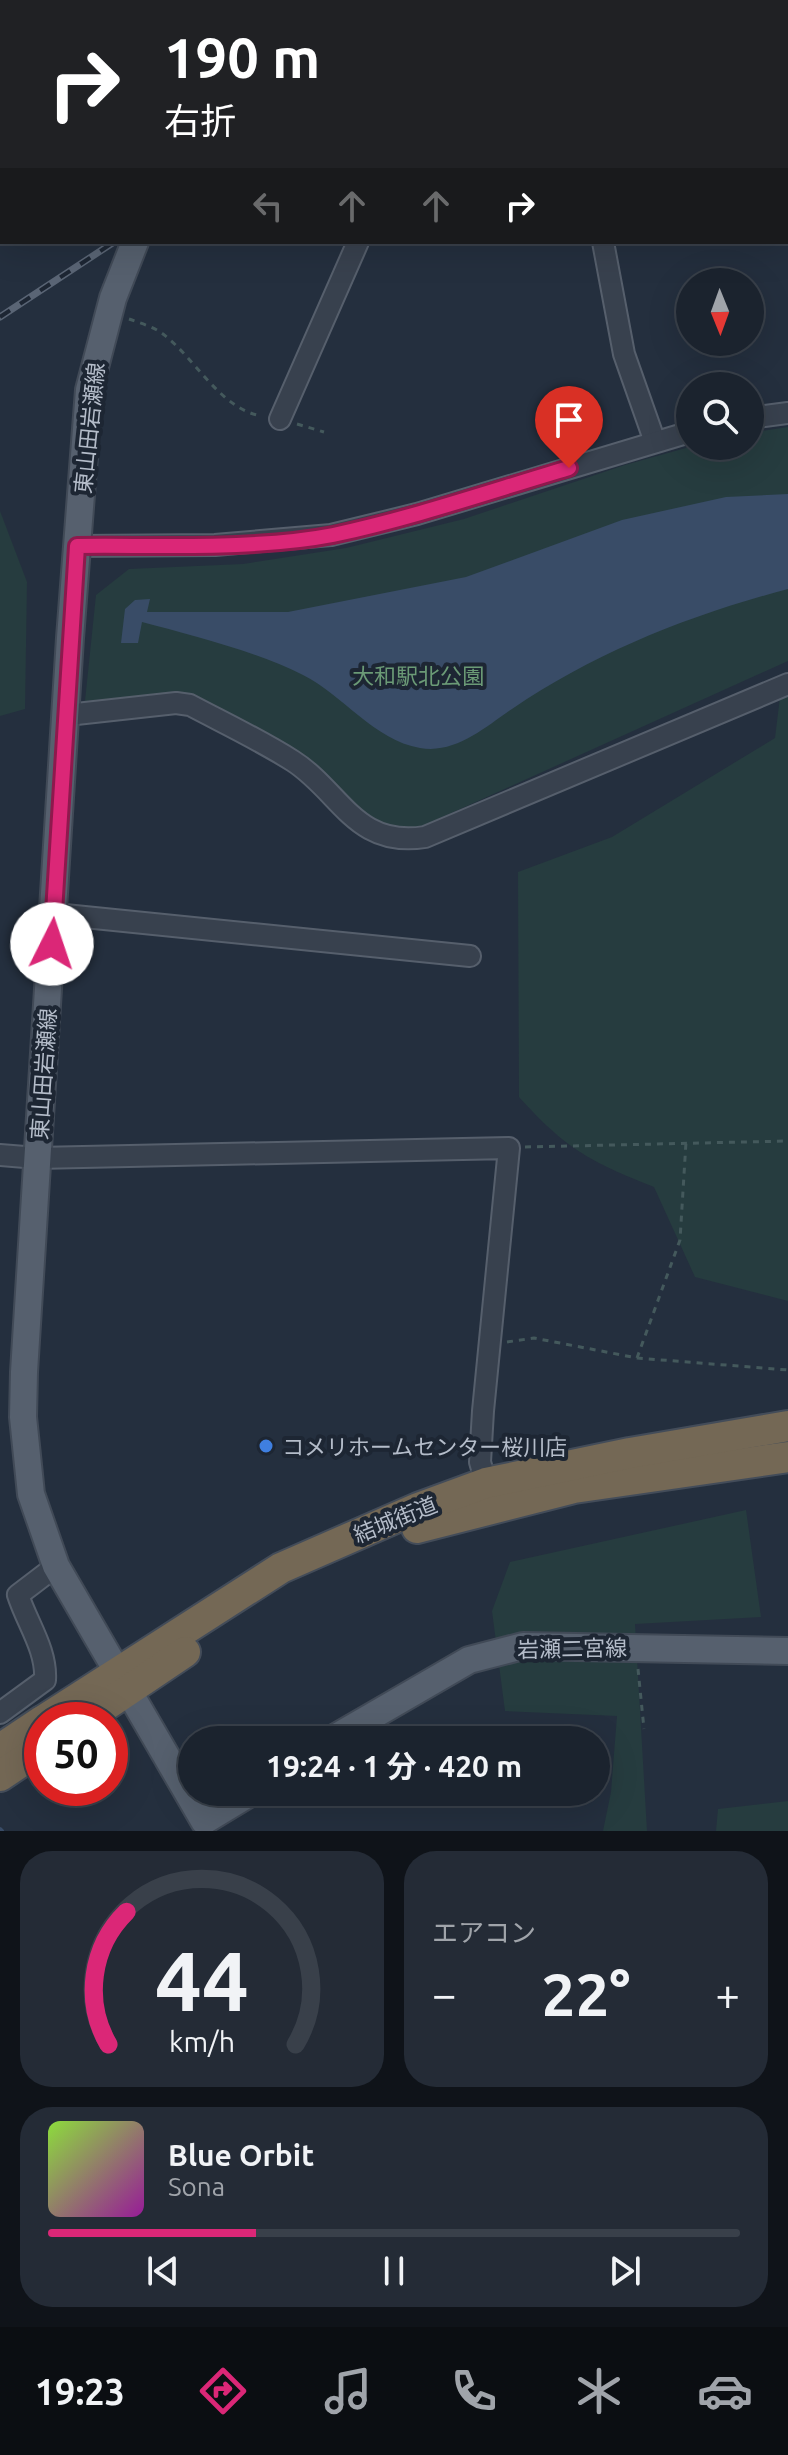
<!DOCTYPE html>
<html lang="ja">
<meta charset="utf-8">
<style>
body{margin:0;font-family:Ubuntu,"Noto Sans JP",sans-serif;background:#242b36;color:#f1f3f6;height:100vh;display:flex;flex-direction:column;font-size:30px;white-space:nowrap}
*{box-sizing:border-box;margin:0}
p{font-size:26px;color:#a0a4aa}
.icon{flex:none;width:44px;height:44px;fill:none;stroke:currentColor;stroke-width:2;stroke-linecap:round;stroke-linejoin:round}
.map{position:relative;height:1831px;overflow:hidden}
.side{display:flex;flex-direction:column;gap:20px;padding:20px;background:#0f1319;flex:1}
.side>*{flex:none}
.guide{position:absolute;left:0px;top:0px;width:788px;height:244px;box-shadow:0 8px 32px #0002,0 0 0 2px #39404a;background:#202124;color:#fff;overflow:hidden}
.needle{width:52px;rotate:179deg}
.fabs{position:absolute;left:676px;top:268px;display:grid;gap:16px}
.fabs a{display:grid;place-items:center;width:88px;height:88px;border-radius:50%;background:#1b232e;box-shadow:0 8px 32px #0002,0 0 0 2px #39404a;font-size:40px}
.speed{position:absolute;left:24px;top:1702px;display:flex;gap:16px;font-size:40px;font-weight:700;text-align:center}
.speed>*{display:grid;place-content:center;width:104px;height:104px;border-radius:50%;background:#1b232e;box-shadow:0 8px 32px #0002,0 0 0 2px #39404a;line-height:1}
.speed .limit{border:12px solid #d22;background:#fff;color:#111}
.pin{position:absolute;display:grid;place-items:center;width:68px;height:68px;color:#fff;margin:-82px -34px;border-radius:50% 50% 50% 0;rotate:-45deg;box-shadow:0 0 8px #0007}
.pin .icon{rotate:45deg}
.me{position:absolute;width:88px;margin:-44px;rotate:4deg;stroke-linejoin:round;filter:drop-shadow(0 0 6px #0008)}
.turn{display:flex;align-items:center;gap:28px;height:168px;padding:0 32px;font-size:36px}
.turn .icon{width:104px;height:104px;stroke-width:2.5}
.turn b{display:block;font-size:56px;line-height:68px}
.lanes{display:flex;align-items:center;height:76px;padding:0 32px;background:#0003;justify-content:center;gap:40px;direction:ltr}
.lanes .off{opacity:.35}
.big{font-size:60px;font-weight:700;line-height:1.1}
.side .widget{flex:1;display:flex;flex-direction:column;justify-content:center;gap:12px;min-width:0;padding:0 28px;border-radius:32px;background:#242b36}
.side .dial{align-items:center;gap:0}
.dial svg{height:208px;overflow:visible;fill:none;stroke:#39404a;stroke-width:7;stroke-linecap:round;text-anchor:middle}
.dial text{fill:#f1f3f6;stroke:none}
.song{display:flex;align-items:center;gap:24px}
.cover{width:96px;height:96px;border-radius:12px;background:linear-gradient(135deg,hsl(90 70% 55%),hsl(300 70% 35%))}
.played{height:8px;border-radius:4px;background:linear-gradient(90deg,#db2777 30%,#39404a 30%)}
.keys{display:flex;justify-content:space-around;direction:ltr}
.heat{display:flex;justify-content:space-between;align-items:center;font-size:44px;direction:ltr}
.side .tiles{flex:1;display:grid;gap:20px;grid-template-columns:1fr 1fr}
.widget:last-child{grid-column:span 2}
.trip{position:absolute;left:178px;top:1726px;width:432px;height:80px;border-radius:40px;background:#1b232e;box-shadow:0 8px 32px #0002,0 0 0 2px #39404a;font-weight:700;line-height:80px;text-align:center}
.menu{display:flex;height:128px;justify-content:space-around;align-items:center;background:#0b0e12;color:#a0a4aa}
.menu .icon{width:56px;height:56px}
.menu .on{color:#db2777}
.menu b{font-size:36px;color:#f1f3f6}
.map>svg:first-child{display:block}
.green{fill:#263c3f}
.water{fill:#394c67}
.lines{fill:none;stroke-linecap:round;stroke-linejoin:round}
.stream{stroke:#394c67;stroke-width:4}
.minor-casing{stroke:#565f6c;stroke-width:24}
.major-casing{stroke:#414a57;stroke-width:30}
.highway-casing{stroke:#434c59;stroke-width:34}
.path{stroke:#44595c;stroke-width:3;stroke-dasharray:6 6;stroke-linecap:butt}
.minor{stroke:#38414e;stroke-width:20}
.major{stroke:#56606e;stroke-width:26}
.highway{stroke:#746855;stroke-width:30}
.rail-casing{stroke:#5a6575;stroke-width:7}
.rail{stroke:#1d2633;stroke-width:4;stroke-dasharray:12;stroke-linecap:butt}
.route-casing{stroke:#8e194d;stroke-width:20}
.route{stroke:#db2777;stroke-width:14}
.shop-dot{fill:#3f7fe0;stroke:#1d2633;stroke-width:3}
.labels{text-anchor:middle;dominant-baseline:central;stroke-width:8;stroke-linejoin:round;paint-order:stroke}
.street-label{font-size:22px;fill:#b4bcc9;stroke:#1d2633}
.park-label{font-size:22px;fill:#6b9a76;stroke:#1d2633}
.poi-label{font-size:22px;fill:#b4bcc9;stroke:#1d2633;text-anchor:start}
</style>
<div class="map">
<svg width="788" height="1831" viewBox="0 0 788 1831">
<rect width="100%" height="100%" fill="#242f3e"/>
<g class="green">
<polygon points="788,427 788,661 416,829 383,826 355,813 213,708 181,692 85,701 96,595 129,569 243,564 346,548 464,519 625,465 693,446 750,446 750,433"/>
<polygon points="0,511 27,582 25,709 0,716"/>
<path d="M 788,695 L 788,1301 L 695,1277 L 654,1187 C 589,1161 566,1149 519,1097 L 518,872 L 612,837 L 775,738 L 780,697 Z"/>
<polygon points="746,1510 761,1617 635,1624 647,1831 603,1831 611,1792 617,1716 505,1711 492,1611 510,1562"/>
<polygon points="788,1801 788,1831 716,1831 718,1809"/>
</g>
<path class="water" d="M 788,494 L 788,589 C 690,615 596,652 512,709 C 484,728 456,754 420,748 C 374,740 343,695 303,675 C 258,652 191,635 142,622 L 138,643 L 121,643 L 125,609 L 135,600 L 150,599 L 147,612 L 288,612 L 466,577 L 622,520 L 726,497 Z"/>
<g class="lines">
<polyline class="stream" points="0,1829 2,1831"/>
<defs>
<g id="minor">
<polyline points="631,0 631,2"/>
<polyline points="603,242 624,354 655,442"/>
<polyline points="750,418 788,413"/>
<polyline points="280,419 358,242"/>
<polyline points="77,546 215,545 331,535 417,514 690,432"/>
<path d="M 67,715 L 176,703 L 190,705 C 224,723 260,740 293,761 C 341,792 355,848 425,837 L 788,684"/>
<polyline points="55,914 470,956"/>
<polyline points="0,1155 37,1158 509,1148 483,1411 480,1462 486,1483"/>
<path d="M 0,1713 L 45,1680 C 47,1650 27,1623 18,1595 L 56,1566"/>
</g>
<g id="major">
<polyline points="272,2 273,0"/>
<polyline points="135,242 113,298 89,390 70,638 24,1372 23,1417 31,1494 56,1566 204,1821 252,1792"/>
<polyline points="331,1740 469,1660 523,1646 788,1651"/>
</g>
<g id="highway">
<polyline points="417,1528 574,1488 788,1457"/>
<polyline points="44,1720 281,1568 418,1508 486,1483 630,1453 788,1426"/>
<polyline points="84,1720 185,1652"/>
<polyline points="0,1749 42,1721"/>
<polyline points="0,1776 42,1748"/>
</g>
</defs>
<use href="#minor" class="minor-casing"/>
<use href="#major" class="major-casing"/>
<use href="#highway" class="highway-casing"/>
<g class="path">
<polyline points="651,0 653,2"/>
<polyline points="786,78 788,79"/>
<polyline points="0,122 2,125"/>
<path d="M 129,319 C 140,323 154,327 163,334 C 195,358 221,410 262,416"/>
<polyline points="297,424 324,432"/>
<polyline points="525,1147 788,1141"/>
<polyline points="507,1342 534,1338 637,1358 788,1370"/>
<polyline points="637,1358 680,1240 686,1142"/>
<polyline points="638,1669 644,1729"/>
</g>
<use href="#minor" class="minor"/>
<use href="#major" class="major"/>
<use href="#highway" class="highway"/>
<defs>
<g id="rail">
<polyline points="477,2 479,0"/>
<polyline points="0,317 114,242"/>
</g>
</defs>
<use href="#rail" class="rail-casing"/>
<use href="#rail" class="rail"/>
</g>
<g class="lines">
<defs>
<path id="route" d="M 52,944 L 77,546 C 157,545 256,550 333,535 C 413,518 491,491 569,468"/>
</defs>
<use href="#route" class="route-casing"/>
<use href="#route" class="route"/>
</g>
<circle class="shop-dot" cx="266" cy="1446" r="8"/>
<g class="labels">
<g class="street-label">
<text transform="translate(89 428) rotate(-84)">東山田岩瀬線</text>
<text transform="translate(43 1074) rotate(-86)">東山田岩瀬線</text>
<text transform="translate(395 1519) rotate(-22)">結城街道</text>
<text transform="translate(572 1648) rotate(-1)">岩瀬二宮線</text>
</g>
<g class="park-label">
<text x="418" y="675">大和駅北公園</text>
</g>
<g class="poi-label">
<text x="282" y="1446">コメリホームセンター桜川店</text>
</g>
</g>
</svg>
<div class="fabs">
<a><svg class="needle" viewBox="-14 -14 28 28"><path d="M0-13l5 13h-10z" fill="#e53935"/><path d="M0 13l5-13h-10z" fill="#a0a4aa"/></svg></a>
<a><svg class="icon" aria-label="search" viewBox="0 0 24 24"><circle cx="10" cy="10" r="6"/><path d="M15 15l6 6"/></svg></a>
</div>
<div class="speed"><div class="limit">50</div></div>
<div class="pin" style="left:569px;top:468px;background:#d93025"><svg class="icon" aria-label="arrive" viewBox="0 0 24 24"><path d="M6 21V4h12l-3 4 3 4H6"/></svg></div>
<svg class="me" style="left:52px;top:944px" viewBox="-20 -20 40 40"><circle r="19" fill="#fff"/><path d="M0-13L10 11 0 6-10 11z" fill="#db2777"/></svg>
<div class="trip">19:24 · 1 分 · 420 m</div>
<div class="guide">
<div class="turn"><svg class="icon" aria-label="right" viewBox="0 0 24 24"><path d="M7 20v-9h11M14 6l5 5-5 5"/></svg><div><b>190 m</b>右折</div></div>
<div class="lanes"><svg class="icon off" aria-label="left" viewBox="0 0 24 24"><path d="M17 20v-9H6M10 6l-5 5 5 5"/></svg><svg class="icon off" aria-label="ahead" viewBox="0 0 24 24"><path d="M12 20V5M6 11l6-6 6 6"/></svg><svg class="icon off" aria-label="ahead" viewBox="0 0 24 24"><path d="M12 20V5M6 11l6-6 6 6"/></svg><svg class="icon" aria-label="right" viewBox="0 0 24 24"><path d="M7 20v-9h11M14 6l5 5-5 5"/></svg></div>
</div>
</div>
<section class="side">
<div class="tiles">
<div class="widget dial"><svg viewBox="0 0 100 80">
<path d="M14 69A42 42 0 1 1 86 69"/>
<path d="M14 69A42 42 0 0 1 21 18" stroke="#db2777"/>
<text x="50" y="56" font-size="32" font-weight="700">44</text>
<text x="50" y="72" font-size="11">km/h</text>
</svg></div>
<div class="widget"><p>エアコン</p>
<div class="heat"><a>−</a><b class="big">22°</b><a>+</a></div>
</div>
<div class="widget">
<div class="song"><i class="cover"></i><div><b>Blue Orbit</b><p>Sona</p></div></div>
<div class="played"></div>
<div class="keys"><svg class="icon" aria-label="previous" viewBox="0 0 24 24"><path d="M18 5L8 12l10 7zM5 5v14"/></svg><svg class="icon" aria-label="pause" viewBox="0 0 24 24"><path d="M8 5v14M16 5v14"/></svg><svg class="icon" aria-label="next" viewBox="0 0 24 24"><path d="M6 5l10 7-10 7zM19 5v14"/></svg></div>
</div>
</div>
</section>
<nav class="menu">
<b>19:23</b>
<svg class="icon on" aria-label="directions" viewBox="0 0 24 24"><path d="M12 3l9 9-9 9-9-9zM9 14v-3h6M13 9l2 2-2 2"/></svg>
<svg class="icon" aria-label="music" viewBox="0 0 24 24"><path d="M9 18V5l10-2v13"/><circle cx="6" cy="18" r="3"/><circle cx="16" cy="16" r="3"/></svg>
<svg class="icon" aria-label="phone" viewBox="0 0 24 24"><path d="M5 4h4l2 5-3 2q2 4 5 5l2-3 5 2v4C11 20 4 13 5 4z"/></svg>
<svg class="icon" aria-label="climate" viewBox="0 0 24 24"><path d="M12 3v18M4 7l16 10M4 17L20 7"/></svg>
<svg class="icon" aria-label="car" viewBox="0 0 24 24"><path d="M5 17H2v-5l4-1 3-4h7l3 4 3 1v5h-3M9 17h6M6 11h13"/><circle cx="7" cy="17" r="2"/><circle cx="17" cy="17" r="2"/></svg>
</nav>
